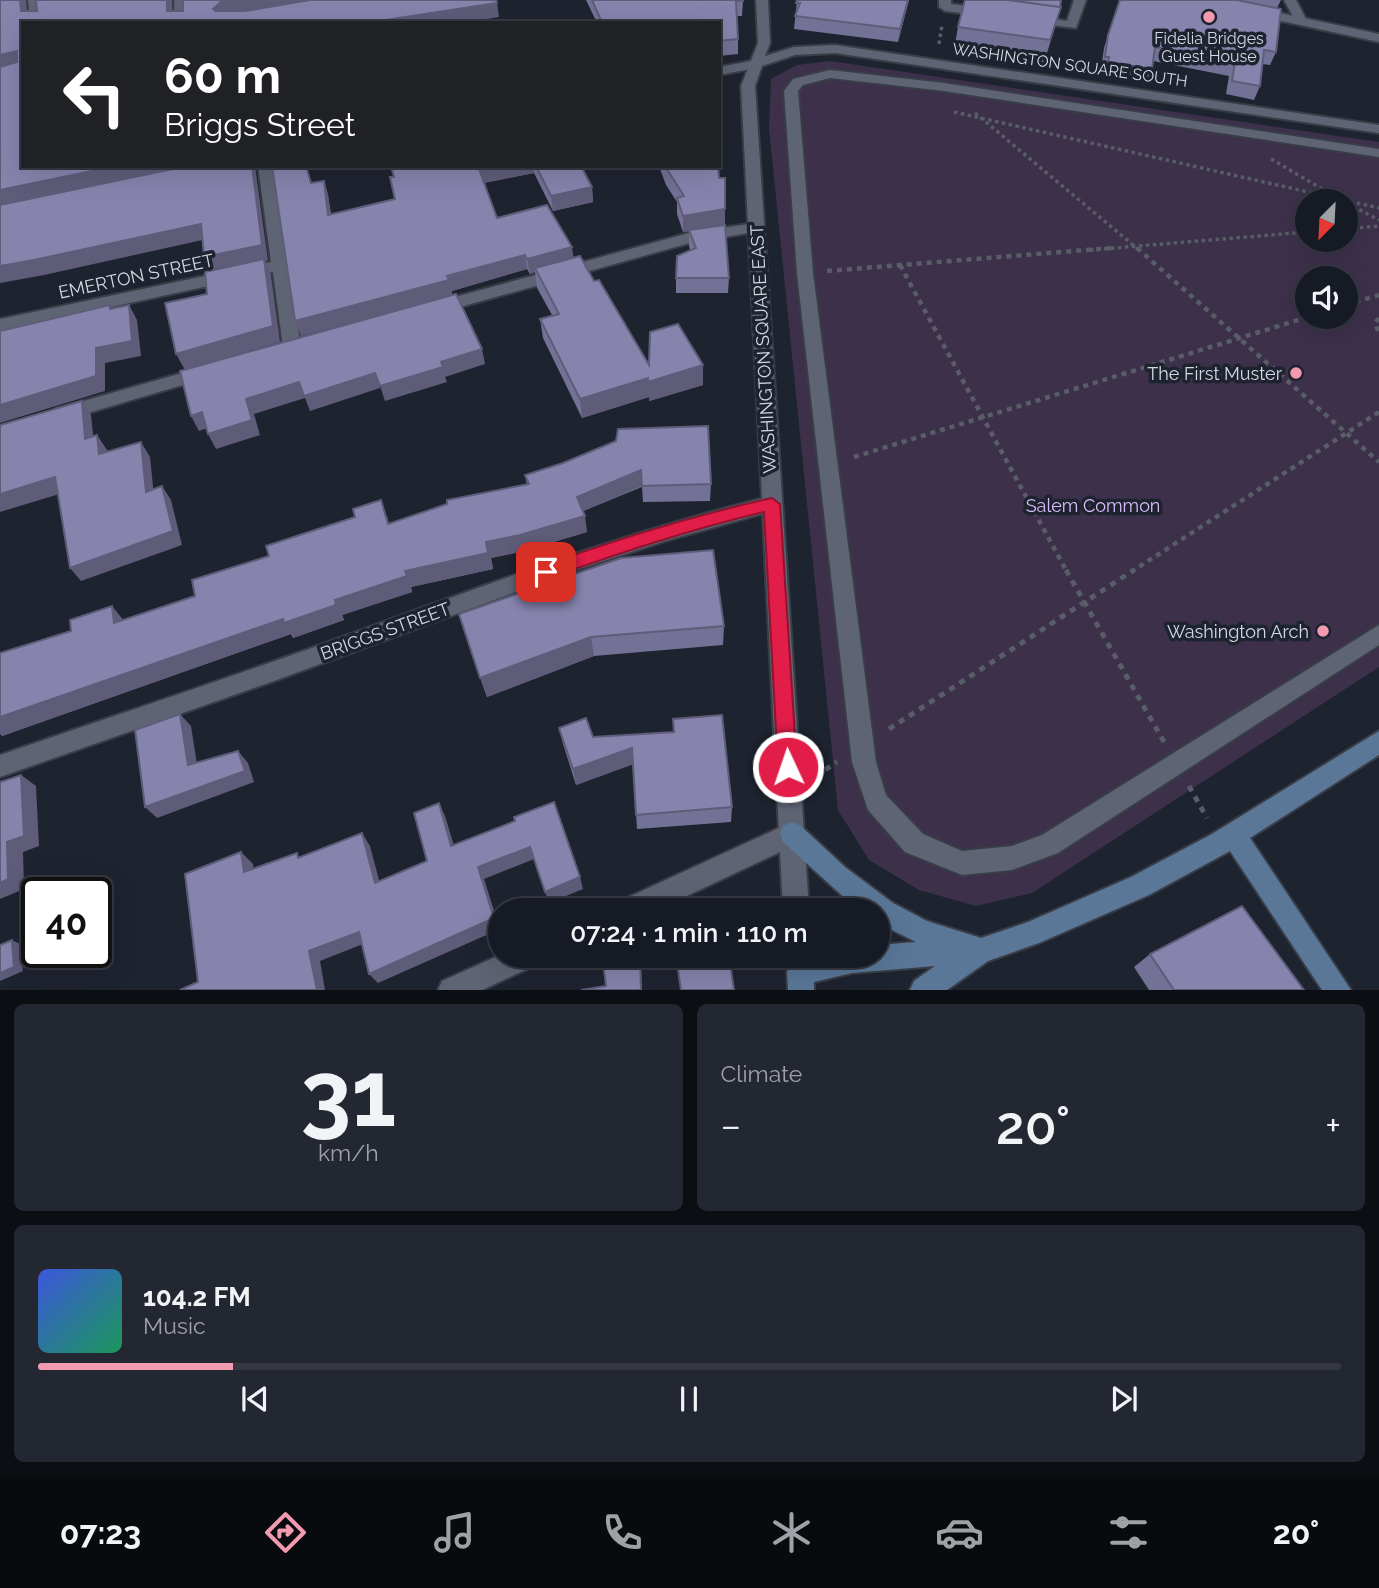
<!DOCTYPE html>
<meta charset="utf-8">
<style>
body{margin:0;font-family:Raleway,sans-serif;background:#232731;color:#f1f3f6;height:100vh;display:flex;flex-direction:column;font-size:26px;white-space:nowrap}
*{box-sizing:border-box;margin:0}
p{font-size:23px;color:#9ea1a6}
.icon{flex:none;width:38px;height:38px;fill:none;stroke:currentColor;stroke-width:2;stroke-linecap:round;stroke-linejoin:round}
.map{position:relative;height:990px;overflow:hidden}
.drawer{display:flex;flex-direction:column;gap:14px;padding:14px;background:#0c0e14;flex:1}
.drawer>*{flex:none}
.guide{position:absolute;left:21px;top:21px;width:700px;height:147px;border-radius:0px;box-shadow:0 7px 28px #0002,0 0 0 2px #353841;background:#202124;color:#fff;overflow:hidden}
.needle{width:46px;rotate:204deg}
.buttons{position:absolute;left:1295px;top:189px;display:grid;gap:14px}
.buttons a{display:grid;place-items:center;width:63px;height:63px;border-radius:50%;background:#161a24;box-shadow:0 7px 28px #0002,0 0 0 2px #353841;font-size:35px}
.speed{position:absolute;left:21px;top:877px;display:flex;gap:14px;font-size:35px;font-weight:700;text-align:center}
.speed>*{display:grid;place-content:center;width:91px;height:91px;border-radius:50%;background:#161a24;box-shadow:0 7px 28px #0002,0 0 0 2px #353841;line-height:1}
.speed .limit{border:4px solid #111;border-radius:10px;background:#fff;color:#111}
.pin{position:absolute;display:grid;place-items:center;width:60px;height:60px;color:#fff;margin:-30px;border-radius:14px;box-shadow:0 4px 10px #0006}
.me{position:absolute;width:77px;margin:-38px;rotate:357deg;stroke-linejoin:round;filter:drop-shadow(0 0 5px #0008)}
.turn{display:flex;align-items:center;gap:24px;height:147px;padding:0 28px;font-size:32px}
.turn .icon{width:91px;height:91px;stroke-width:2.5}
.turn b{display:block;font-size:49px;line-height:60px}
.big{font-size:52px;font-weight:600;line-height:1.1}
.drawer .tile{flex:1;display:flex;flex-direction:column;justify-content:center;gap:10px;min-width:0;padding:0 24px;border-radius:10px;background:#232731}
.drawer .dial{align-items:center;gap:0}
.dial b{font-size:91px;line-height:1}
.song{display:flex;align-items:center;gap:21px}
.cover{width:84px;height:84px;border-radius:10px;background:linear-gradient(135deg,hsl(230 70% 55%),hsl(150 70% 35%))}
.played{height:7px;border-radius:4px;background:linear-gradient(90deg,#f29ab0 15%,#353841 15%)}
.keys{display:flex;justify-content:space-around;direction:ltr}
.heat{display:flex;justify-content:space-between;align-items:center;font-size:38px;direction:ltr}
.drawer .tiles{flex:1;display:grid;gap:14px;grid-template-columns:1fr 1fr}
.tile:last-child{grid-column:span 2}
.trip{position:absolute;left:488px;top:898px;width:402px;height:70px;border-radius:35px;background:#161a24;box-shadow:0 7px 28px #0002,0 0 0 2px #353841;font-weight:600;line-height:70px;text-align:center}
.menu{display:flex;height:112px;justify-content:space-around;align-items:center;background:#090a0e;color:#9ea1a6}
.menu .icon{width:49px;height:49px}
.menu .on{color:#f29ab0}
.menu b{font-size:32px;color:#f1f3f6}
.map>svg:first-child{display:block}
.green{fill:#3d304b;fill-rule:evenodd}
.lines{fill:none;stroke-linecap:round;stroke-linejoin:round}
.service-casing{stroke:#393d47;stroke-width:4}
.minor-casing{stroke:#393d47;stroke-width:4}
.tertiary-casing{stroke:#393d47;stroke-width:4}
.secondary-casing{stroke:#393d47;stroke-width:4}
.path-far2{stroke:#585d68;stroke-width:3.5;stroke-dasharray:3.5 3.5;stroke-linecap:butt}
.path-far1{stroke:#585d68;stroke-width:4.5;stroke-dasharray:5 5;stroke-linecap:butt}
.path{stroke:#585d68;stroke-width:5;stroke-dasharray:6 6;stroke-linecap:butt}
.service{fill:#5e6473;fill-rule:evenodd}
.minor{fill:#5e6473;fill-rule:evenodd}
.tertiary{fill:#5e6473;fill-rule:evenodd}
.secondary{fill:#5a7798;fill-rule:evenodd}
.wall{fill:#737195}
.shaded-wall{fill:#5e5c79}
.building{fill:#8683ad;stroke:#5e5c79;stroke-width:2}
.route{fill:#e11d48;stroke:#92132f;stroke-width:2}
.poi-dot{fill:#f29ab0;stroke:#1e2330;stroke-width:2.5}
.labels{text-anchor:middle;dominant-baseline:central;stroke-width:7;stroke-linejoin:round;paint-order:stroke}
.far-poi-label{font-size:16px;fill:#d4d7e0;stroke:#1e2330}
.far-street-label{font-size:16px;fill:#d4d7e0;stroke:#1e2330}
.street-label{font-size:18px;fill:#d4d7e0;stroke:#1e2330}
.poi-label{font-size:18px;fill:#d4d7e0;stroke:#1e2330;text-anchor:end}
.park-label{font-size:18px;fill:#dabcfb;stroke:#1e2330}
</style>
<div class="map">
<svg width="1379" height="990" viewBox="0 0 1379 990">
<rect width="100%" height="100%" fill="#1e2330"/>
<path class="green" d="M 830,61 L 1379,142 L 1379,667 L 1032,893 L 976,906 L 919,890 L 869,860 L 838,810 L 769,128 L 771,79 L 797,65 ZM 1307,201 L 1346,201 L 1346,240 L 1307,240 ZM 1307,278 L 1346,278 L 1346,317 L 1307,317 Z"/>
<g class="lines">
<defs>
<g id="service">
<polygon points="939,0 951,0 951,4 989,9 995,13 989,17 945,11 939,7"/>
<polygon points="1074,0 1086,0 1076,28 1033,23 1027,19 1033,15 1067,21"/>
<polygon points="830,70 944,83 1379,149 1379,157 944,91 830,78 803,85 798,91 813,273 876,762 886,795 923,834 962,851 1012,846 1042,835 1379,625 1379,645 1058,853 1012,870 962,875 905,852 868,810 852,762 797,273 784,91 793,79"/>
</g>
<g id="minor">
<polygon points="28,0 40,0 42,23 30,23"/>
<polygon points="174,0 186,0 187,23 175,23"/>
<polygon points="1284,0 1296,0 1307,21 1305,24 1297,24"/>
<polygon points="756,60 761,61 761,67 719,75 719,67"/>
<polygon points="258,166 272,166 301,347 298,351 292,353 283,347 273,272 0,331 0,319 271,262"/>
<polygon points="755,223 763,228 760,231 690,243 435,314 427,308 429,304 689,233"/>
<polygon points="207,366 213,368 216,372 213,376 61,421 55,419 52,414 55,409"/>
<path d="M 772,496 L 779,499 L 782,504 L 779,509 L 668,540 L 573,571 L 274,681 L 0,777 L 0,755 C 107,718 214,683 320,645 C 470,591 617,534 772,496 Z"/>
<polygon points="792,822 801,826 804,834 801,842 657,910 616,910 620,901"/>
<polygon points="500,955 540,956 536,965 482,990 438,990 442,981"/>
</g>
<g id="tertiary">
<polygon points="756,0 768,0 770,43 765,56 794,47 835,45 1379,125 1379,133 835,53 795,55 762,66 755,86 809,910 783,910 741,86 758,43"/>
<polygon points="1196,0 1219,0 1379,34 1379,42 1202,4"/>
</g>
<path id="secondary" d="M 1379,731 L 1379,755 L 1250,838 L 1351,990 L 1322,990 L 1230,851 L 1149,895 L 1039,943 L 988,961 L 947,990 L 910,990 L 914,981 L 935,966 L 852,973 L 814,982 L 814,990 L 788,990 L 787,972 L 791,963 C 818,951 849,956 878,956 L 878,945 L 916,942 L 878,923 L 878,910 L 858,910 L 783,842 L 780,834 L 783,826 L 792,822 L 801,826 L 845,867 L 893,903 L 927,921 L 981,938 L 1028,922 L 1131,877 L 1212,834 Z"/>
</defs>
<use href="#service" class="service-casing"/>
<use href="#minor" class="minor-casing"/>
<use href="#tertiary" class="tertiary-casing"/>
<use href="#secondary" class="secondary-casing"/>
<g class="path-far2">
<polyline points="939,44 942,25"/>
<polyline points="954,112 1379,208"/>
<polyline points="975,113 1139,250"/>
<polyline points="1271,159 1336,197"/>
<polyline points="1347,203 1379,220"/>
<polyline points="1346,229 1379,226"/>
<polyline points="1090,250 1307,232"/>
</g>
<g class="path-far1">
<polyline points="1137,248 1379,462"/>
<polyline points="900,265 1067,572"/>
<polyline points="827,271 1111,248"/>
<polyline points="1346,305 1379,295"/>
<polyline points="1379,318 1375,323 1379,333"/>
<polyline points="854,457 1308,317"/>
<polyline points="1131,572 1379,412"/>
</g>
<g class="path">
<polyline points="1066,570 1164,742"/>
<polyline points="889,729 1134,570"/>
<polyline points="815,776 837,762"/>
<polyline points="1189,786 1207,818"/>
</g>
<use href="#service" class="service"/>
<use href="#minor" class="minor"/>
<use href="#tertiary" class="tertiary"/>
<use href="#secondary" class="secondary"/>
</g>
<g class="wall">
<polygon points="586,0 743,0 742,16 737,16 738,39 738,54 719,56 719,23 597,23"/>
<polygon points="797,0 909,0 898,42 794,29"/>
<polygon points="1119,0 1281,0 1277,8 1276,52 1270,65 1262,64 1260,86 1254,100 1226,94 1229,76 1153,61 1152,69 1147,83 1104,76 1104,70 1101,70 1104,48"/>
<polygon points="1061,7 1044,63 954,49 958,27"/>
<polygon points="391,166 581,166 592,187 593,202 553,211 534,173 484,183 497,218 573,258 594,281 649,365 703,385 649,401 649,397 582,418 543,338 540,319 552,315 537,288 535,272 530,274 527,269 452,291 452,295 301,336 312,183 324,181 328,195 331,214 395,199 394,177"/>
<polygon points="659,166 718,166 719,178 725,209 725,225 729,278 728,293 676,293 676,278 690,250 689,246 689,231 683,232 677,214 677,202 666,185"/>
<polygon points="525,475 711,484 710,501 643,502 642,487 583,511 587,532 524,551 491,558 493,569 411,587 412,592 342,615 344,620 293,638 291,634 2,736 71,631 123,620 195,596 387,516 389,524 527,485"/>
<polygon points="459,614 724,626 723,645 594,656 487,697"/>
<polygon points="673,719 732,807 731,822 637,829 633,764 576,785 563,744 559,728 593,737 673,732"/>
<polygon points="1150,954 1304,990 1149,990 1134,967"/>
</g>
<g class="shaded-wall">
<polygon points="20,0 26,0 28,23 21,11"/>
<polygon points="167,0 172,0 173,23 167,11"/>
<polygon points="235,0 321,0 218,23 213,9 221,2"/>
<polygon points="908,0 909,0 898,42 900,29"/>
<polygon points="497,3 499,17 463,23 366,23"/>
<polygon points="17,51 23,61 0,72 0,55"/>
<polygon points="116,166 196,166 0,206 0,190"/>
<polygon points="252,166 255,166 268,260 265,261 271,275 280,342 185,370 176,354 273,326 211,272 204,257"/>
<polygon points="491,166 533,166 534,173 482,183 479,169"/>
<polygon points="324,181 328,195 333,229 328,215"/>
<polygon points="592,187 593,202 553,211 551,196"/>
<polygon points="725,209 725,225 683,232 683,216"/>
<polygon points="201,224 207,239 44,275 0,283 0,266"/>
<polygon points="572,247 574,262 535,268 535,272 530,274 527,259"/>
<polygon points="525,255 527,269 452,291 452,295 301,336 295,321"/>
<polygon points="129,305 137,320 141,356 105,363 105,391 0,423 0,405 96,348"/>
<polygon points="482,349 485,364 445,377 447,382 385,401 380,386 441,362"/>
<polygon points="703,365 703,385 649,401 649,397 582,418 580,399 648,378"/>
<polygon points="375,373 380,388 310,411 305,398 254,414 260,435 216,449 208,434 246,399 299,382"/>
<polygon points="82,401 91,415 95,453 85,439"/>
<polygon points="202,412 210,427 199,431 191,416"/>
<polygon points="97,435 107,450 109,468 99,454"/>
<polygon points="141,442 150,457 155,506 146,492"/>
<polygon points="641,470 642,486 579,513 577,497"/>
<polygon points="55,477 66,492 0,512 0,494"/>
<polygon points="162,486 171,500 182,545 81,581 70,568"/>
<polygon points="585,516 587,532 524,551 491,558 493,569 411,587 412,592 342,615 344,620 293,638 291,634 2,736 0,734 0,717 335,600 405,571 486,542"/>
<polygon points="112,606 124,621 114,623"/>
<polygon points="591,637 594,656 487,697 480,678"/>
<polygon points="180,714 191,726 199,777 188,765"/>
<polygon points="632,748 634,764 576,785 573,769"/>
<polygon points="238,751 248,763 254,782 157,818 145,807"/>
<polygon points="21,775 36,786 39,846 23,852 24,889 0,899 0,883"/>
<polygon points="439,803 445,816 458,859 451,846"/>
<polygon points="362,833 370,846 383,895 375,883"/>
<polygon points="530,847 534,859 484,879 500,929 378,983 369,974 478,867"/>
<polygon points="241,852 253,864 256,884 244,872"/>
<polygon points="580,877 583,889 549,903 545,892"/>
<polygon points="359,932 368,942 320,961 325,990 317,990 309,951"/>
<polygon points="12,940 20,944 23,971 0,981 0,973"/>
<polygon points="640,956 641,966 642,990 641,990"/>
</g>
<g class="building">
<polygon points="0,0 20,0 21,11 37,11 36,0 167,0 167,11 183,11 183,0 235,0 221,2 213,9 216,11 245,11 310,0 496,0 497,3 366,23 23,23 23,166 116,166 0,190 0,67 17,62 17,51 0,55"/>
<polygon points="592,0 743,0 743,1 736,1 738,39 719,41 719,23 602,23"/>
<polygon points="797,0 908,0 900,29 795,16 800,3 796,3"/>
<polygon points="965,0 1008,0 1061,7 1050,40 958,27"/>
<polygon points="1008,0 1061,0 1060,7"/>
<polygon points="1120,0 1237,0 1281,9 1276,52 1264,50 1260,86 1232,81 1235,62 1155,47 1152,69 1108,62 1109,57 1105,57 1108,35"/>
<polygon points="187,166 252,166 262,245 204,257 201,224 34,260 0,266 0,205"/>
<polygon points="272,166 306,166 311,183 324,181 328,215 395,199 390,177 394,177 391,166 491,166 479,169 497,218 547,205 572,247 527,259 525,255 447,276 449,280 295,321"/>
<polygon points="536,166 581,166 592,187 551,196"/>
<polygon points="665,166 718,166 719,178 725,178 725,209 683,216 677,198 684,196"/>
<polygon points="725,225 729,278 676,278 677,256 696,248 689,230"/>
<polygon points="580,256 594,281 599,280 649,365 650,332 678,324 703,365 648,382 648,378 580,399 540,319 559,314 535,268"/>
<polygon points="264,259 273,326 176,354 165,303 207,294 205,272"/>
<polygon points="456,294 482,349 441,362 443,367 380,386 375,373 304,396 299,382 246,399 252,420 208,434 202,412 191,416 180,371"/>
<polygon points="110,305 110,309 129,305 132,341 96,348 96,376 0,405 0,331"/>
<polygon points="82,401 85,439 97,435 99,454 141,442 146,492 162,486 173,531 70,568 55,477 0,494 0,425"/>
<polygon points="708,426 711,484 642,486 641,470 577,497 585,516 520,535 486,542 488,553 405,571 407,576 335,600 336,605 284,623 283,619 0,717 0,653 71,631 70,620 112,606 114,623 195,596 192,580 269,556 266,546 355,517 353,509 381,500 388,524 447,504 447,500 529,484 525,475 563,463 616,441 618,429"/>
<polygon points="713,550 724,626 591,637 480,678 459,614 621,558"/>
<polygon points="180,714 188,765 238,751 245,771 145,807 135,730"/>
<polygon points="722,715 732,807 636,815 632,748 573,769 559,728 586,718 593,737 674,732 673,719"/>
<polygon points="21,775 24,836 7,842 8,879 0,883 0,782"/>
<polygon points="554,802 580,877 545,892 530,847 478,867 494,918 369,974 359,932 309,951 317,990 180,990 198,982 185,874 241,852 244,872 297,853 298,858 362,833 375,883 427,861 414,813 439,803 451,846 515,821 514,817"/>
<polygon points="1242,906 1304,990 1174,990 1150,954"/>
<polygon points="12,940 14,967 0,973 0,945"/>
<polygon points="640,956 641,990 581,990 606,986 603,961"/>
<polygon points="729,956 734,990 681,990 677,963"/>
</g>
<path class="route" d="M 772,498 L 780,504 L 797,767 L 794,774 L 788,776 L 781,774 L 778,767 L 764,512 C 688,530 620,553 546,579 L 540,577 L 538,572 L 540,567 C 617,539 692,516 772,498 Z"/>
<g class="poi-dot">
<circle cx="1209" cy="17" r="7"/>
<circle cx="1296" cy="373" r="7"/>
<circle cx="1323" cy="631" r="7"/>
</g>
<g class="labels">
<g class="far-poi-label">
<text x="1209" y="38">Fidelia Bridges<tspan x="1209" dy="18">Guest House</tspan></text>
</g>
<g class="far-street-label">
<text transform="translate(1070 65) rotate(8)">WASHINGTON SQUARE SOUTH</text>
</g>
<g class="street-label">
<text transform="translate(136 276) rotate(-12)">EMERTON STREET</text>
<text transform="translate(763 349) rotate(-93)">WASHINGTON SQUARE EAST</text>
<text transform="translate(385 631) rotate(-20)">BRIGGS STREET</text>
</g>
<g class="poi-label">
<text x="1282" y="373">The First Muster</text>
<text x="1309" y="631">Washington Arch</text>
</g>
<g class="park-label">
<text x="1093" y="505">Salem Common</text>
</g>
</g>
</svg>
<div class="buttons">
<a><svg class="needle" viewBox="-14 -14 28 28"><path d="M0-13l5 13h-10z" fill="#e53935"/><path d="M0 13l5-13h-10z" fill="#9ea1a6"/></svg></a>
<a><svg class="icon" aria-label="sound" viewBox="0 0 24 24"><path d="M4 9h4l5-4v14l-5-4H4zM17 9q2 3 0 6"/></svg></a>
</div>
<div class="speed"><div class="limit">40</div></div>
<div class="pin" style="left:546px;top:572px;background:#d93025"><svg class="icon" aria-label="arrive" viewBox="0 0 24 24"><path d="M6 21V4h12l-3 4 3 4H6"/></svg></div>
<svg class="me" style="left:788px;top:767px" viewBox="-20 -20 40 40"><circle r="17" fill="#e11d48" stroke="#fff" stroke-width="3"/><path d="M0-11L8 9 0 5-8 9z" fill="#fff"/></svg>
<div class="trip">07:24 · 1 min · 110 m</div>
<div class="guide">
<div class="turn"><svg class="icon" aria-label="left" viewBox="0 0 24 24"><path d="M17 20v-9H6M10 6l-5 5 5 5"/></svg><div><b>60 m</b>Briggs Street</div></div>
</div>
</div>
<section class="drawer">
<div class="tiles">
<div class="tile dial"><b>31</b><p>km/h</p></div>
<div class="tile"><p>Climate</p>
<div class="heat"><a>−</a><b class="big">20°</b><a>+</a></div>
</div>
<div class="tile">
<div class="song"><i class="cover"></i><div><b>104.2 FM</b><p>Music</p></div></div>
<div class="played"></div>
<div class="keys"><svg class="icon" aria-label="previous" viewBox="0 0 24 24"><path d="M18 5L8 12l10 7zM5 5v14"/></svg><svg class="icon" aria-label="pause" viewBox="0 0 24 24"><path d="M8 5v14M16 5v14"/></svg><svg class="icon" aria-label="next" viewBox="0 0 24 24"><path d="M6 5l10 7-10 7zM19 5v14"/></svg></div>
</div>
</div>
</section>
<nav class="menu">
<b>07:23</b>
<svg class="icon on" aria-label="directions" viewBox="0 0 24 24"><path d="M12 3l9 9-9 9-9-9zM9 14v-3h6M13 9l2 2-2 2"/></svg>
<svg class="icon" aria-label="music" viewBox="0 0 24 24"><path d="M9 18V5l10-2v13"/><circle cx="6" cy="18" r="3"/><circle cx="16" cy="16" r="3"/></svg>
<svg class="icon" aria-label="phone" viewBox="0 0 24 24"><path d="M5 4h4l2 5-3 2q2 4 5 5l2-3 5 2v4C11 20 4 13 5 4z"/></svg>
<svg class="icon" aria-label="climate" viewBox="0 0 24 24"><path d="M12 3v18M4 7l16 10M4 17L20 7"/></svg>
<svg class="icon" aria-label="car" viewBox="0 0 24 24"><path d="M5 17H2v-5l4-1 3-4h7l3 4 3 1v5h-3M9 17h6M6 11h13"/><circle cx="7" cy="17" r="2"/><circle cx="17" cy="17" r="2"/></svg>
<svg class="icon" aria-label="filters" viewBox="0 0 24 24"><path d="M4 7h16M4 17h16"/><circle cx="9" cy="7" r="2"/><circle cx="15" cy="17" r="2"/></svg>
<b>20°</b>
</nav>
